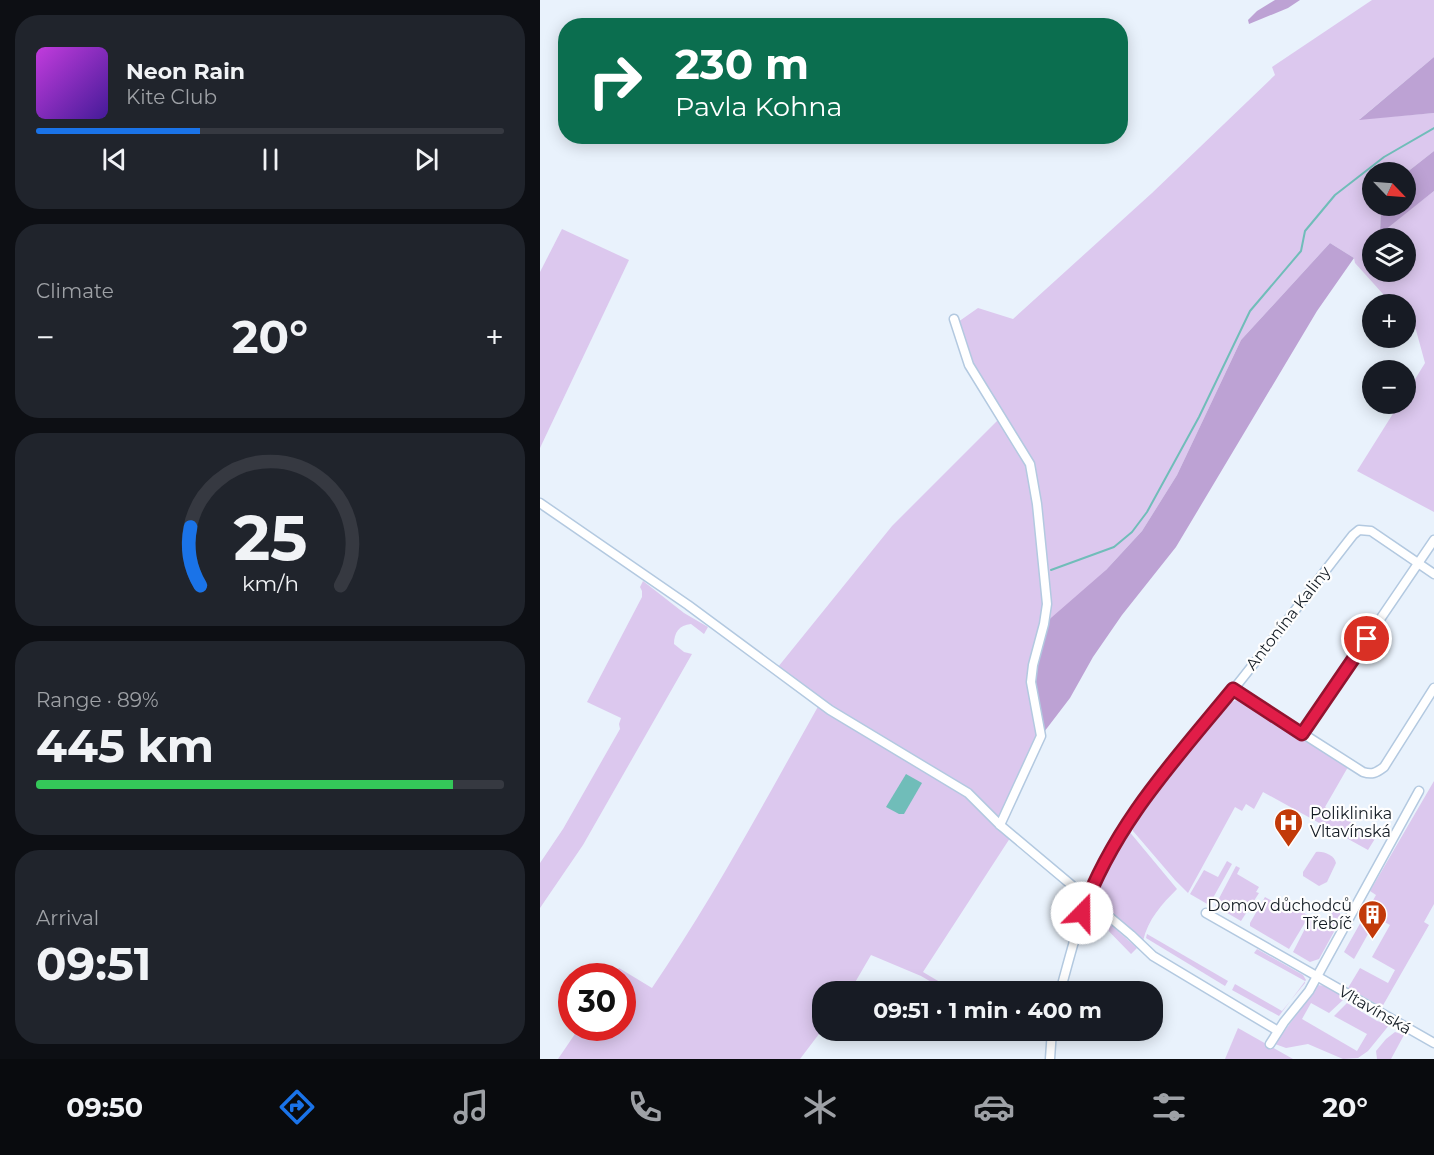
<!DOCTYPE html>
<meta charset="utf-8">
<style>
body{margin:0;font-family:Montserrat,sans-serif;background:#20242c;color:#f1f3f6;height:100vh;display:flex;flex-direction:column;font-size:22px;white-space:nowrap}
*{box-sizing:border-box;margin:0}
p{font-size:20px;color:#9ea1a6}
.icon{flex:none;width:33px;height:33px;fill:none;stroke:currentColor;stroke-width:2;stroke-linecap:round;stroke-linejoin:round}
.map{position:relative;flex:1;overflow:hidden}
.sheet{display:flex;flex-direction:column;gap:15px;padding:15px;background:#0d0f14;width:540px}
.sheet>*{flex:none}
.top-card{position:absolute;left:18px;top:18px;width:570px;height:126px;border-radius:24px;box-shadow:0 3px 15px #0003;background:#0b6e4f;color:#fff;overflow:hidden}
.needle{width:39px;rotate:115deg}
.tools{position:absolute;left:822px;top:162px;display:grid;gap:12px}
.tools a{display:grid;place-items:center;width:54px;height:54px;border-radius:50%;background:#171b24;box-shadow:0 3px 15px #0003;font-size:30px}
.speed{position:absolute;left:18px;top:963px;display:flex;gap:12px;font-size:30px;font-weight:700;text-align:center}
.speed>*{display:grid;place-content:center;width:78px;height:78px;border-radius:50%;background:#171b24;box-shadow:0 3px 15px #0003;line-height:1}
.speed .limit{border:9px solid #d22;background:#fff;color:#111}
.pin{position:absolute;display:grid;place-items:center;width:51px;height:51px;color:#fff;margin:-26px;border:3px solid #fff;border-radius:50%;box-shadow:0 2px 6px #0007}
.me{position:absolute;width:66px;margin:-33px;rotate:22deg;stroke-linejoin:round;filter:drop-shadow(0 0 4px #0008)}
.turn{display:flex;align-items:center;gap:21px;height:126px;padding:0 18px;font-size:27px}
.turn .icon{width:78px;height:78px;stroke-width:2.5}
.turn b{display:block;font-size:42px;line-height:51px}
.big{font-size:45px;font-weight:700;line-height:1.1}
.sheet .tile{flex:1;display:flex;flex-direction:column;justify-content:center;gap:9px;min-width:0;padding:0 21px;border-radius:24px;background:#20242c}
.sheet .dial{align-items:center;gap:0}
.dial svg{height:156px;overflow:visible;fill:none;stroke:#363941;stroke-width:7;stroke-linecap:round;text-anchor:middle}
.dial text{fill:#f1f3f6;stroke:none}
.song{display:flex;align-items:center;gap:18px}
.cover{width:72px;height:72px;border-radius:9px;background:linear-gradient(135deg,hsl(290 70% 55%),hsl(260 70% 35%))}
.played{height:6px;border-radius:3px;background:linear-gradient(90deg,#1a73e8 35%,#363941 35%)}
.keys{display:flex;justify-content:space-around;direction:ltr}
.heat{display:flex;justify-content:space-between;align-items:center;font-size:33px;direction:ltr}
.charge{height:9px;border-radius:4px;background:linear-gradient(90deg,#34c759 89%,#363941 0)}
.trip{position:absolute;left:272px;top:981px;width:351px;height:60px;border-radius:24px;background:#171b24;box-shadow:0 3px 15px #0003;font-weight:700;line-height:60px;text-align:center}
.tab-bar{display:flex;height:96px;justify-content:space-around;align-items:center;background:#090b0e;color:#9ea1a6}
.tab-bar .icon{width:42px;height:42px}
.tab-bar .selected{color:#1a73e8}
.tab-bar b{font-size:27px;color:#f1f3f6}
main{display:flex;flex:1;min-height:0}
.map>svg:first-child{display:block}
.green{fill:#dcc8ee;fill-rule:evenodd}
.forest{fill:#bda2d4}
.water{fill:#70bdb9}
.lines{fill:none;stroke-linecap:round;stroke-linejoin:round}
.stream{stroke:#70bdb9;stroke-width:2}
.street-casing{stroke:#b3c9e0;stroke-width:11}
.street{stroke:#fff;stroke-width:8}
.route-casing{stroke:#92132f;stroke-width:15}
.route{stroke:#e11d48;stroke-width:10}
.labels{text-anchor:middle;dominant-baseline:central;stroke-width:4.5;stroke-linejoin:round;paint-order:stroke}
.street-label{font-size:16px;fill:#141c24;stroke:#fefefe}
.poi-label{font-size:16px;fill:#141c24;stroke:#fefefe;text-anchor:start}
</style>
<main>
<section class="sheet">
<div class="tile">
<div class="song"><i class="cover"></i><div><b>Neon Rain</b><p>Kite Club</p></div></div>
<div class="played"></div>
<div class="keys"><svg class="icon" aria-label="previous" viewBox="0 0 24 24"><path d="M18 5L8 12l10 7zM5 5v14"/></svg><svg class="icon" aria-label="pause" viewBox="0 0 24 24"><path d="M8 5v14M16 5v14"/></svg><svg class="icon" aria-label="next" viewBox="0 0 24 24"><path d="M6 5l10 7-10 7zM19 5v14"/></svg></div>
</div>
<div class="tile"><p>Climate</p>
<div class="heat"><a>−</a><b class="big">20°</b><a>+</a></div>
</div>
<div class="tile dial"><svg viewBox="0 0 100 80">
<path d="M14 69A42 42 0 1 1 86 69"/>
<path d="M14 69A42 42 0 0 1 9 39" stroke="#1a73e8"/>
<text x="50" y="56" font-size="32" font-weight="700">25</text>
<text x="50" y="72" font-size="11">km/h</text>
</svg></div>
<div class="tile"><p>Range · 89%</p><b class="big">445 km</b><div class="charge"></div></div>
<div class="tile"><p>Arrival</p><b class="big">09:51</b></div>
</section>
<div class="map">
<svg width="894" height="1059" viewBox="0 0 894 1059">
<rect width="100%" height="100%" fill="#e9f2fc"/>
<g class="green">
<path d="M 832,0 L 894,0 L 894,57 L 820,119 L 894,113 L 894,151 L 866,173 L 832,172 L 832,206 L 841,206 L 840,233 L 894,191 L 894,512 L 817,471 L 859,404 L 866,404 L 866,394 L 885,363 L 876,330 L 866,319 L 866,304 L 852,304 L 815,263 L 814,258 L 790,243 L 701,340 L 637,475 L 602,531 L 566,570 L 501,736 L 460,824 L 472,835 L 383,972 L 415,991 L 407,991 L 381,976 L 331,955 L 310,991 L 282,992 L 282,1030 L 260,1059 L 18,1059 L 39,1028 L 82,1028 L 82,976 L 73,976 L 79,968 L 112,988 C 174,897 226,799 280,703 L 238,667 L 352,526 L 460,418 L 429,365 L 418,322 L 438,308 L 473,319 L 612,193 L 735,75 L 732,67 ZM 832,238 L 866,238 L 866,272 L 832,272 Z"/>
<polygon points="22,229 89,260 0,448 0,272"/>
<path d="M 103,581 L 144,613 L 168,627 L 164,634 L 151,624 C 139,625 134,633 134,644 L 144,652 L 152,654 L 43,845 L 0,908 L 0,863 L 23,829 L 80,729 L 79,724 L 81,718 L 47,702 L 102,597 L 102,591 L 100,587 Z"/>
<path d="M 697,700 L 808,767 L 785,807 L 836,837 L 828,850 L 723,792 L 714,809 L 706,804 L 702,811 L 695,807 L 648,893 L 635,880 L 593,831 L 593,829 C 615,786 660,740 691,702 Z"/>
<polygon points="894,781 894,904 884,922 889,925 842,1007 808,988 820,968 848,983 855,970 832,957 850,925 837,918 814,959 804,952 836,895 830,891"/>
<path d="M 588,830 L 637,889 C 622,904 608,919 603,941 L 554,897 L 568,866 Z"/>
<path d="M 776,852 C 784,851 794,855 796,863 L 787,882 L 779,886 L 763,876 L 763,872 Z"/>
<polygon points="687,861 692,864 669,905 650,894 664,870 678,877"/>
<polygon points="696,866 700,868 697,874 719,887 716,892 719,893 701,921 675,906"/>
<polygon points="725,897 737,904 740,899 769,916 749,949 710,926 710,923"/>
<polygon points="795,908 800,913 801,919 779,959 770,962 753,952 771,917 785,925"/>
<polygon points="553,909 597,948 591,954 558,920 547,913"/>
<polygon points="607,934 688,981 685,986 606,938"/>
<polygon points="717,949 763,975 766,980 739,1016 692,990 695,984 742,1011 765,983 765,981 714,953"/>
<path d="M 778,985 C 789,986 797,990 803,1000 L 789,1013 L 771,1003 L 762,1019 L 817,1051 L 827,1034 L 794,1016 L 807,1003 L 837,1021 L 850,1024 L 828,1051 L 818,1058 L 803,1059 L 768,1044 L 746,1048 L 735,1044 Z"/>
<polygon points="698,1028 753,1059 685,1059"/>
<polygon points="855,1032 864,1035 851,1059 837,1059 836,1051 846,1039"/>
</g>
<g class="forest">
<polygon points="735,0 760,0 748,8 709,24 708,20 717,11"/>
<polygon points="894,57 894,113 819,120"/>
<polygon points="894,151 894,191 840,234 841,206 866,206 866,173"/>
<polygon points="790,243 814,258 777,311 636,547 582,615 553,657 530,698 501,736 491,682 504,624 566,570 602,531 637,475 701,340"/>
</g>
<polygon class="water" points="366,774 382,783 364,814 359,814 346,807"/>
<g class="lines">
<polyline class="stream" points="511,570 574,547 592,532 607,512 659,417 710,311 761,251 765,231 795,195 844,157 894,128"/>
<defs>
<g id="street">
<polyline points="414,319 429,365 490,464 497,504 507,604 504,624 493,665 491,682 501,736 460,825"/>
<polyline points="0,503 148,605 290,710 428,793 460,825 591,935 613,956 738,1031"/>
<path d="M 693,689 L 823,772 C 832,775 836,773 844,767 L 894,688"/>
<polyline points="762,734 894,540"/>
<polyline points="666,913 894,1043"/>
<path d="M 520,992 C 532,949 542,906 562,866 C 596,800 647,747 693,690 C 734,639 773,586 813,535 L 819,530 L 831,531 L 894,574"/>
<polyline points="730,1044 744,1022 769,991 879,791"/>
<polyline points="510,1059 512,1030"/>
</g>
</defs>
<use href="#street" class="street-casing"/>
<use href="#street" class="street"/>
</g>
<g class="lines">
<defs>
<path id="route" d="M 542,913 C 575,823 634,761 693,689 L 762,734 L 827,639"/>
</defs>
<use href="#route" class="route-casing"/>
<use href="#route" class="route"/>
</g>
<defs>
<symbol id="hospital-pin" viewBox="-11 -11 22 30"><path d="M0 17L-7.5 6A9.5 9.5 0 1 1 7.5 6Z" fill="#c23a09" stroke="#fefefe"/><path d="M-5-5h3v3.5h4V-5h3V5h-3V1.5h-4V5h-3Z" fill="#fff"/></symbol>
<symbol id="building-pin" viewBox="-11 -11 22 30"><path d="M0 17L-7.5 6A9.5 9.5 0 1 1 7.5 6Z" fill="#c23a09" stroke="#fefefe"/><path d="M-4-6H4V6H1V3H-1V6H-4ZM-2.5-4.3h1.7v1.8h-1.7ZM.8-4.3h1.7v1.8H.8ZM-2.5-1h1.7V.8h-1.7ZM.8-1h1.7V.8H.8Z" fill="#fff"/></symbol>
</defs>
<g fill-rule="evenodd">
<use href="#hospital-pin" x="732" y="806" width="33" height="45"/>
<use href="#building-pin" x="816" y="898" width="33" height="45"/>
</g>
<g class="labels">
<g class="street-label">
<text transform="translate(748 618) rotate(-52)">Antonína Kaliny</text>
<text transform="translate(835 1010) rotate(30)">Vltavínská</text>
</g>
<g class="poi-label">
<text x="770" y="813">Poliklinika<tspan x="770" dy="18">Vltavínská</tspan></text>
<text x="812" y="905" text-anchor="end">Domov důchodců<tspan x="812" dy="18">Třebíč</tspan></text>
</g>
</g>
</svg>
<div class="tools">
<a><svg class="needle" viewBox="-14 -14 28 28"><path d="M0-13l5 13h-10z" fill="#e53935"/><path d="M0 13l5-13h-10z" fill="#9ea1a6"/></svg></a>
<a><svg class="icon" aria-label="layers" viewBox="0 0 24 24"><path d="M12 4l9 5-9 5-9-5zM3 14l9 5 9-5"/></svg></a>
<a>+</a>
<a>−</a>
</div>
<div class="speed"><div class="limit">30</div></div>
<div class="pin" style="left:827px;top:639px;background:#d93025"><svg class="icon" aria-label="arrive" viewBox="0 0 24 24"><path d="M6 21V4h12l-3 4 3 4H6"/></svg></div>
<svg class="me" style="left:542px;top:913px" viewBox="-20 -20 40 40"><circle r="19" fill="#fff"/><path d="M0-13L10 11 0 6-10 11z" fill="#e11d48"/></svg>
<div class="trip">09:51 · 1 min · 400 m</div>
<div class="top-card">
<div class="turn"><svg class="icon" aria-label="right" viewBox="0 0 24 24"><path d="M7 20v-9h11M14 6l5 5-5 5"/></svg><div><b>230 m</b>Pavla Kohna</div></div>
</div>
</div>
</main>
<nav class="tab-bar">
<b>09:50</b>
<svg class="icon selected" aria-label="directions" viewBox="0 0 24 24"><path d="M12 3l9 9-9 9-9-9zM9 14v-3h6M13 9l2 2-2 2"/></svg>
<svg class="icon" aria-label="music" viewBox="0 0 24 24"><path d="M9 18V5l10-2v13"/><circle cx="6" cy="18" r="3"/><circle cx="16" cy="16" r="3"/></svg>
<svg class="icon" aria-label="phone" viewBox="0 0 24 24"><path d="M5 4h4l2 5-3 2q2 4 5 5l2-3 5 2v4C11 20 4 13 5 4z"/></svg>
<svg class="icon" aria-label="climate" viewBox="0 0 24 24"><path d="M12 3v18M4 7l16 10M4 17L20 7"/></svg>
<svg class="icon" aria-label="car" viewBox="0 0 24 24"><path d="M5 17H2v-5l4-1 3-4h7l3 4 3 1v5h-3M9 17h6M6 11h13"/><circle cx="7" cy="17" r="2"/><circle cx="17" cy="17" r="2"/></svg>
<svg class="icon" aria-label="filters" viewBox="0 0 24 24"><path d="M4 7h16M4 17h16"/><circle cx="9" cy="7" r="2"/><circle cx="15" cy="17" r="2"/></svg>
<b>20°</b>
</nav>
